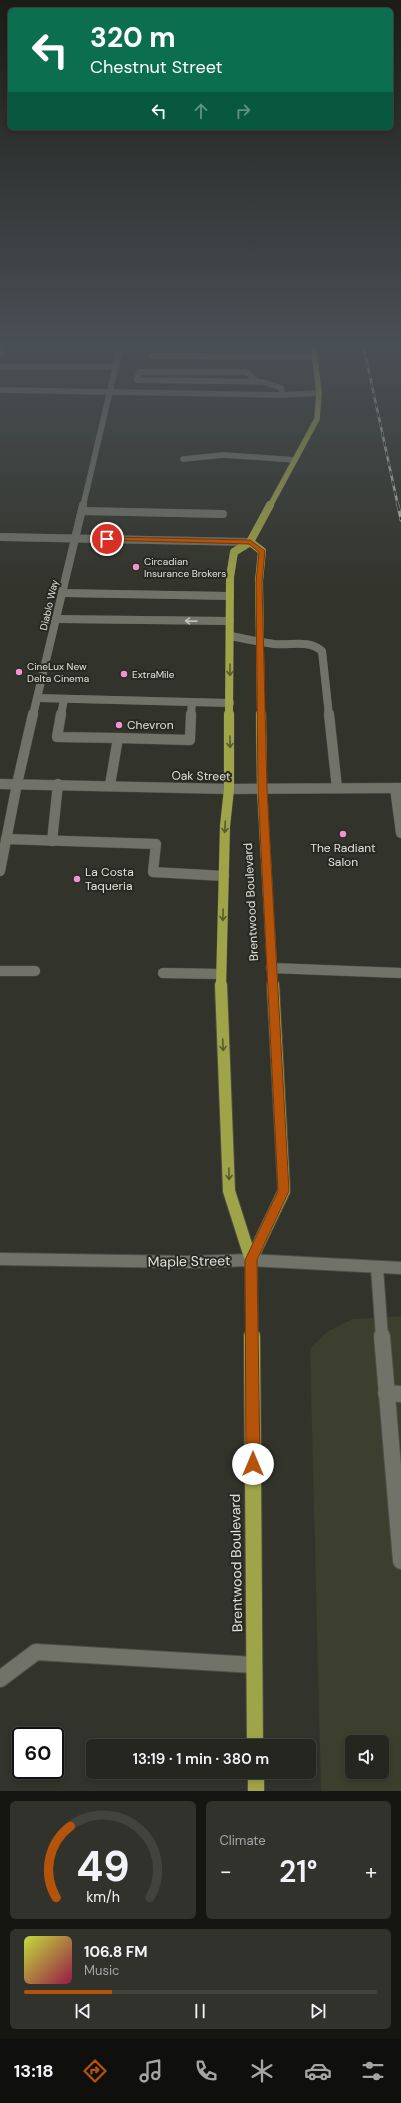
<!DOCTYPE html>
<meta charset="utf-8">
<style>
body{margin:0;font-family:"DM Sans",sans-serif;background:#32322d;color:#f1f3f6;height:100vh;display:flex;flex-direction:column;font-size:15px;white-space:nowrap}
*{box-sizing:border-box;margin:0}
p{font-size:13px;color:#a4a5a5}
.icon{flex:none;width:22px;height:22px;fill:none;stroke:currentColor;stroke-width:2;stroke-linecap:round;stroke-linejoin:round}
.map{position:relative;height:1791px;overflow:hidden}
.sheet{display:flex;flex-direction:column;gap:10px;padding:10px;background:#151512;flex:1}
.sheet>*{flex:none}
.hud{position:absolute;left:8px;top:8px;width:385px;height:122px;border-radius:6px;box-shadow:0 2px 6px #0003,0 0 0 1px #42433e;background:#0b6e4f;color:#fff;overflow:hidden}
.buttons{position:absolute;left:345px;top:1735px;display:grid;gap:8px}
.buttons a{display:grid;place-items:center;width:44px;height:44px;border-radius:6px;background:#262620;box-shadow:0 2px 6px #0003,0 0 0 1px #42433e;font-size:20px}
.speed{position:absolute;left:12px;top:1727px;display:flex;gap:8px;font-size:20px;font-weight:700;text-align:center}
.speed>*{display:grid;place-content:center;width:52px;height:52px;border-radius:50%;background:#262620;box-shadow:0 2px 6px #0003,0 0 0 1px #42433e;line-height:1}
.speed .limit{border:2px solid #111;border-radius:6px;background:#fff;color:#111}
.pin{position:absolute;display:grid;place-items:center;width:34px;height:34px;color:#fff;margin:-17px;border:2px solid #fff;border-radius:50%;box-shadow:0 1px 4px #0007}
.me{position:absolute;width:44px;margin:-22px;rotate:0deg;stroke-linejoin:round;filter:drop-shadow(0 0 3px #0008)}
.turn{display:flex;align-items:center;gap:14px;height:84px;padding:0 16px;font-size:18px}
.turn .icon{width:52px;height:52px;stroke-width:2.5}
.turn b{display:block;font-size:28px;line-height:34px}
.lanes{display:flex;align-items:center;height:38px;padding:0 16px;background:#0003;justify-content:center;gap:20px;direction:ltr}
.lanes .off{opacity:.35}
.big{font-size:30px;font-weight:600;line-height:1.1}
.sheet .widget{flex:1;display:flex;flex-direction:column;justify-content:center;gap:6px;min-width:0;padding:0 14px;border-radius:6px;background:#32322d}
.sheet .dial{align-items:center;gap:0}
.dial svg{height:104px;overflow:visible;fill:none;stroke:#42433e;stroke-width:7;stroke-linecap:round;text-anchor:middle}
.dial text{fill:#f1f3f6;stroke:none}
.song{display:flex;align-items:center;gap:12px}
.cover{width:48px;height:48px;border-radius:6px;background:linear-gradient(135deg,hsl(70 70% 55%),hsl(340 70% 35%))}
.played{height:4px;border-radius:2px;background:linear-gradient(90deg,#b45309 25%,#42433e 25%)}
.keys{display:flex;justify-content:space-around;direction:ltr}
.heat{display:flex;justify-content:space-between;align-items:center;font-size:22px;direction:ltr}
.sheet .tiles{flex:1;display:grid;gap:10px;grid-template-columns:1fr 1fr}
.widget:last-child{grid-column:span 2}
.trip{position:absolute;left:86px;top:1739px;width:230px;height:40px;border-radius:6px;background:#262620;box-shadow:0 2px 6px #0003,0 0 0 1px #42433e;font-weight:600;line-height:40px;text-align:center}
.menu{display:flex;height:64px;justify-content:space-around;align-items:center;background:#0f0f0d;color:#a4a5a5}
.menu .icon{width:28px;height:28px}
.menu .on{color:#b45309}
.menu b{font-size:18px;color:#f1f3f6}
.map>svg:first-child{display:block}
.built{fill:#3c3e2e;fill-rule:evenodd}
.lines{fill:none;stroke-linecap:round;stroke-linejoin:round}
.service-far4-casing{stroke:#4d4e46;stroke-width:6}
.service-far3-casing{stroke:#4d4e46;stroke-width:8}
.service-far2-casing{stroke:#4d4e46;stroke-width:11}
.service-far1-casing{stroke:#4d4e46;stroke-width:14}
.service-casing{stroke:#4d4e46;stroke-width:18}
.minor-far2-casing{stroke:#4d4e46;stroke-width:6}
.minor-far1-casing{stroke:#4d4e46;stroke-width:8}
.minor-casing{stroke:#4d4e46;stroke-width:14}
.tertiary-casing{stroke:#4d4e46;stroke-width:11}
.primary-far4-casing{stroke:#4d4e46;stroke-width:6}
.primary-far3-casing{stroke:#4d4e46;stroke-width:8}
.primary-far2-casing{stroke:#4d4e46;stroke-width:11}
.primary-far1-casing{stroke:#4d4e46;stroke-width:14}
.primary-casing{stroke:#4d4e46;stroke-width:18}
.service-far4{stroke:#717268;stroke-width:5.5}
.service-far3{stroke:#717268;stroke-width:8}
.service-far2{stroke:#717268;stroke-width:10}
.service-far1{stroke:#717268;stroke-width:12}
.service{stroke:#717268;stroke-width:16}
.minor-far2{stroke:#717268;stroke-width:5.5}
.minor-far1{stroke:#717268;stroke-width:8}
.minor{stroke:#717268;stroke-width:12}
.tertiary{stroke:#717268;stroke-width:10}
.primary-far4{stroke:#a0a448;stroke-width:5.5}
.primary-far3{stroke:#a0a448;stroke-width:8}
.primary-far2{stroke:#a0a448;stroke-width:10}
.primary-far1{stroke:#a0a448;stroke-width:12}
.primary{stroke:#a0a448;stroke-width:16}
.rail-far1-casing{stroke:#bbbcb5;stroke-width:2.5}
.rail-casing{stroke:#bbbcb5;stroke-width:3}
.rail-far1{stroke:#282920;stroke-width:1.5;stroke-dasharray:5;stroke-linecap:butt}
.rail{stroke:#282920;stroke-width:2;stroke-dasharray:6;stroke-linecap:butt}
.oneway{stroke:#bfc0b8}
.oneway2{stroke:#585a30}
.route{fill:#b45309;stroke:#753606}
.poi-dot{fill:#f491d3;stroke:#282920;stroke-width:1.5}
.labels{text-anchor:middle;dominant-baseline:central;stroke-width:4;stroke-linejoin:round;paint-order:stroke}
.far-poi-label{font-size:10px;fill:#e0e1db;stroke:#282920;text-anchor:start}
.far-street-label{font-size:10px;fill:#e0e1db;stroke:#282920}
.poi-label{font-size:12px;fill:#e0e1db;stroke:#282920;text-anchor:start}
.street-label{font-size:12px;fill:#e0e1db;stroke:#282920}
.near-street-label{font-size:14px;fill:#e0e1db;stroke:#282920}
</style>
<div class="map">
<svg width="401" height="1791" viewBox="0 0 401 1791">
<rect width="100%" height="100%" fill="#32332a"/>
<path class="built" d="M 401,1316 L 401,1791 L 321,1791 L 310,1349 L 327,1332 L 353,1319 ZM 352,1742 L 382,1742 L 382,1772 L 352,1772 Z"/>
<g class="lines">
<defs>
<g id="service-far4">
<polyline points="152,356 315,357"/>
<polyline points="0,367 115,367"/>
<polyline points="256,381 247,372 139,372 137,380 264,382 281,388 283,395"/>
<polyline points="183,459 224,455 295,460"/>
<polyline points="83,506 121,344"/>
</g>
<g id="service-far3">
<polyline points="82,511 223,514"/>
<polyline points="62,593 230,596"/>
<polyline points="56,619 230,621"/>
<path d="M 231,636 C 245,639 260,642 274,644 C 291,646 308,639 322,651 L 329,715"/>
<polyline points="37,698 230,703"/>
<polyline points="33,715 83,505"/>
<polyline points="61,715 64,699"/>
<polyline points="191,715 192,702"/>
</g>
<g id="service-far2">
<polyline points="61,714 57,737 118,738 110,785"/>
<polyline points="329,714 337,788"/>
<polyline points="118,738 190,740 191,714"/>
<polyline points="395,788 401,833"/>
<polyline points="6,839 156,844 153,872 224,876"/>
<polyline points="52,841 58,784"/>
<polyline points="0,871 17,784 33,714"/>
<polyline points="271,968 401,973"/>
<polyline points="0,971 35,971"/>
<polyline points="163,973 221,974"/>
</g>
<polyline id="service-far1" points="377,1268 382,1337"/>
<g id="service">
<polyline points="382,1336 401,1561"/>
<polyline points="386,1393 401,1394"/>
<polyline points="0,1679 36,1652 254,1665"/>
</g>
<g id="minor-far2">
<polyline points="0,354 4,344"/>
<polyline points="0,390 283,395 319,393"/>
</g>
<polyline id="minor-far1" points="0,537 250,542"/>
<polyline id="minor" points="0,1259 189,1262 251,1260 401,1268"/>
<polyline id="tertiary" points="0,784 229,789 401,788"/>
<polyline id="primary-far4" points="270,506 317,419 319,393 313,344"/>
<g id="primary-far3">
<polyline points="250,542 262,551 259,581 261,715"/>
<polyline points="229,715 230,577 234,552 250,542 270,505"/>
</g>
<g id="primary-far2">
<polyline points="261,714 262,789 273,986"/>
<polyline points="221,986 225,826 229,789 229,714"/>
</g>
<g id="primary-far1">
<polyline points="221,985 229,1191 251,1260 252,1337"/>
<polyline points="251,1260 284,1191 273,985"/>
</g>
<g id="primary">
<polyline points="252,1336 255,1746"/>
<polyline points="256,1772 256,1791"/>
</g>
</defs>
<use href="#service-far4" class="service-far4-casing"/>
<use href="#service-far3" class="service-far3-casing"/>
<use href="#service-far2" class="service-far2-casing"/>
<use href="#service-far1" class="service-far1-casing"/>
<use href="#service" class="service-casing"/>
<use href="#minor-far2" class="minor-far2-casing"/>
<use href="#minor-far1" class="minor-far1-casing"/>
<use href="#minor" class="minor-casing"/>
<use href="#tertiary" class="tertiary-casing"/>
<use href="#primary-far4" class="primary-far4-casing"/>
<use href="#primary-far3" class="primary-far3-casing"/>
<use href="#primary-far2" class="primary-far2-casing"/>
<use href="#primary-far1" class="primary-far1-casing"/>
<use href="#primary" class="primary-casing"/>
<use href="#service-far4" class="service-far4"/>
<use href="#service-far3" class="service-far3"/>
<use href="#service-far2" class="service-far2"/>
<use href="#service-far1" class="service-far1"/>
<use href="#service" class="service"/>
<use href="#minor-far2" class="minor-far2"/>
<use href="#minor-far1" class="minor-far1"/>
<use href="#minor" class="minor"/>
<use href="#tertiary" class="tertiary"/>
<use href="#primary-far4" class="primary-far4"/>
<use href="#primary-far3" class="primary-far3"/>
<use href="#primary-far2" class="primary-far2"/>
<use href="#primary-far1" class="primary-far1"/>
<use href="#primary" class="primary"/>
<defs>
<polyline id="rail-far1" points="363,344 398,506"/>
<polyline id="rail" points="398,505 401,520"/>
</defs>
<use href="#rail-far1" class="rail-far1-casing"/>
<use href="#rail" class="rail-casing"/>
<use href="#rail-far1" class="rail-far1"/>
<use href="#rail" class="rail"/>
</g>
<defs><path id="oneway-shaft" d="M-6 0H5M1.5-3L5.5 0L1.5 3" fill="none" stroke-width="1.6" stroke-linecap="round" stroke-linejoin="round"/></defs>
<use class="oneway" href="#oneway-shaft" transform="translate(191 621) rotate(-179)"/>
<g class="oneway2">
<use href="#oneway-shaft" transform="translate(230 670) rotate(91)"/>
<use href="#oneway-shaft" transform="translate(230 742) rotate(90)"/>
<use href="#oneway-shaft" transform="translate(225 827) rotate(93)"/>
<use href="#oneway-shaft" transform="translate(223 915) rotate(92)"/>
<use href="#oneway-shaft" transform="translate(223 1045) rotate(87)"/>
<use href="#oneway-shaft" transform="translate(229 1174) rotate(89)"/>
</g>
<linearGradient id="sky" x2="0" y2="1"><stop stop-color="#1c1c17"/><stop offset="0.58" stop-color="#495055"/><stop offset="1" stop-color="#495055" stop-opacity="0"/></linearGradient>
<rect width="401" height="595" fill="url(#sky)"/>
<polygon class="route" points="107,537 250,540 265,551 262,582 267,789 289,1191 257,1260 260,1464 257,1468 253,1470 248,1468 246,1464 245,1260 278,1191 258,789 256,582 259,552 249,544 105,540 104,539"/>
<g class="poi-dot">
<circle cx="136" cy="567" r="4"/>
<circle cx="19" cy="672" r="4"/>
<circle cx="124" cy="674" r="4"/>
<circle cx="119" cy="725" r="4"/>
<circle cx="343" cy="834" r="4"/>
<circle cx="77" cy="879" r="4"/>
</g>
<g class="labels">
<g class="far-poi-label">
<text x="144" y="561">Circadian<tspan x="144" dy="12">Insurance Brokers</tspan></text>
<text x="27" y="666">CineLux New<tspan x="27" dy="12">Delta Cinema</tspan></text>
<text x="132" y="674">ExtraMile</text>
</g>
<g class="far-street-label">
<text transform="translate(49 605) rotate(-77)">Diablo Way</text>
</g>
<g class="poi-label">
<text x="127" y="725">Chevron</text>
<text x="343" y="848" text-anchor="middle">The Radiant<tspan x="343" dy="14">Salon</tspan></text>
<text x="85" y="872">La Costa<tspan x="85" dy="14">Taqueria</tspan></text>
</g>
<g class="street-label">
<text transform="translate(201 776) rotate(1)">Oak Street</text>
<text transform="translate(251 902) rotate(-93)">Brentwood Boulevard</text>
</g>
<g class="near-street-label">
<text transform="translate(189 1261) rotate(-1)">Maple Street</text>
<text transform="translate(236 1563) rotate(-91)">Brentwood Boulevard</text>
</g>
</g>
</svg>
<div class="buttons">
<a><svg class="icon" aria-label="sound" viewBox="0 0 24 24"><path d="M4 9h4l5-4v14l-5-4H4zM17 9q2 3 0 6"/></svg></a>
</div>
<div class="speed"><div class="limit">60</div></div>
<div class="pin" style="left:107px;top:539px;background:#d93025"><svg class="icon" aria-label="arrive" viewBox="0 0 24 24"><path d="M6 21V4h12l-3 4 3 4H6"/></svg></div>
<svg class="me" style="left:253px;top:1464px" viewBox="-20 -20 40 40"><circle r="19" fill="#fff"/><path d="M0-13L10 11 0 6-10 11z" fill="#b45309"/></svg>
<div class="trip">13:19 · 1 min · 380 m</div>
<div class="hud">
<div class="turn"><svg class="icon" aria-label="left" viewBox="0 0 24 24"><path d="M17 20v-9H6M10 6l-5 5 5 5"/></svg><div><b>320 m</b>Chestnut Street</div></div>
<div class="lanes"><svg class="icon" aria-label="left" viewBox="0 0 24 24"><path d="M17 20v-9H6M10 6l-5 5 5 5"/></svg><svg class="icon off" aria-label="ahead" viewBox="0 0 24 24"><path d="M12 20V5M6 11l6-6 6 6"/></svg><svg class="icon off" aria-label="right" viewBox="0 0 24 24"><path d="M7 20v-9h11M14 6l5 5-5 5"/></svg></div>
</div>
</div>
<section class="sheet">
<div class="tiles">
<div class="widget dial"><svg viewBox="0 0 100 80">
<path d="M14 69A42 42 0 1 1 86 69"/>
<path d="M14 69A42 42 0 0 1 25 14" stroke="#b45309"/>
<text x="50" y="56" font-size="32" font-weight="700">49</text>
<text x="50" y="72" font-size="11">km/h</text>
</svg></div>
<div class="widget"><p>Climate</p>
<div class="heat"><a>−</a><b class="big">21°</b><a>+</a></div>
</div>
<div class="widget">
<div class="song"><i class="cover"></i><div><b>106.8 FM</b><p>Music</p></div></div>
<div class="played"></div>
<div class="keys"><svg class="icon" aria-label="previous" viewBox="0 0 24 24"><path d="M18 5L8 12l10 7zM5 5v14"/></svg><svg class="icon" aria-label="pause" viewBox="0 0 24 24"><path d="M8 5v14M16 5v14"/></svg><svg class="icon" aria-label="next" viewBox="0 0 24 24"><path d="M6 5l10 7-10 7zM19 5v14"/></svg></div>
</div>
</div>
</section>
<nav class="menu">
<b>13:18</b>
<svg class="icon on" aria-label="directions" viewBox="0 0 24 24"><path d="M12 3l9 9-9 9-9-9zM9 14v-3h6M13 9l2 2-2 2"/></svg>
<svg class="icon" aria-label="music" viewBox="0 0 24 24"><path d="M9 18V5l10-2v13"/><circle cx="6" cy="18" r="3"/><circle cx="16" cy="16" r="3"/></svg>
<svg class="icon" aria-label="phone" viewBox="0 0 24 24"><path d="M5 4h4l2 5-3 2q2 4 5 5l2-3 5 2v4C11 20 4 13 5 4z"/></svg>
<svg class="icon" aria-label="climate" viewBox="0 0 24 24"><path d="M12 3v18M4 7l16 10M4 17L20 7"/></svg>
<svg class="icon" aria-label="car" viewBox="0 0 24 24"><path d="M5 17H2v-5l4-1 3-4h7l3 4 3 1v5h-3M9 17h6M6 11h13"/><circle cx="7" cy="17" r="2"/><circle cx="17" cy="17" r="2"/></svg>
<svg class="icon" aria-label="filters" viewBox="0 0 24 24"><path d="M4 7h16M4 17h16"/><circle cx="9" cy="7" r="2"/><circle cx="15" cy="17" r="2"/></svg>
</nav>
